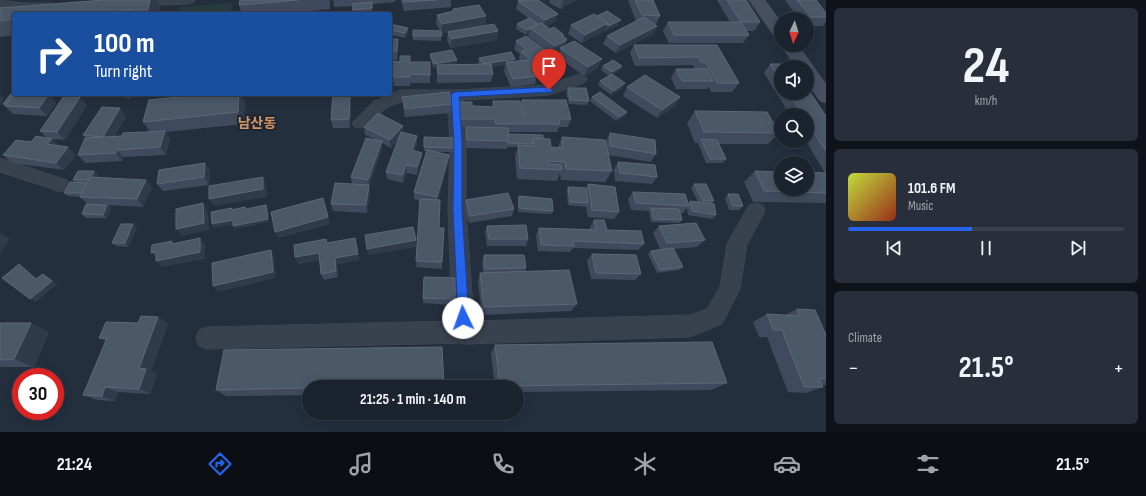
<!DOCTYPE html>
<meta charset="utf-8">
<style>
body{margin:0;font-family:"Sofia Sans Condensed","Noto Sans KR",sans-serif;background:#282f3a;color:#f1f3f6;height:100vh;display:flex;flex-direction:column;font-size:15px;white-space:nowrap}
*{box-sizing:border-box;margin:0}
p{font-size:13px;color:#a0a4aa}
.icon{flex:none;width:22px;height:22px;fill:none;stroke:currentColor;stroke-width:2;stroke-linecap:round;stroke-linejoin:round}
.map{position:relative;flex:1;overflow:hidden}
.sheet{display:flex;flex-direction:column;gap:8px;padding:8px;background:#0f1319;width:320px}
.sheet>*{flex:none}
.banner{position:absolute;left:12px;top:12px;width:380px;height:84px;border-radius:4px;box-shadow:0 2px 10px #0003,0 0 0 1px #39404a;background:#1a4fa0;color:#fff;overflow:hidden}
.needle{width:26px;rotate:184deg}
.tools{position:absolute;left:774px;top:12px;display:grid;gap:8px}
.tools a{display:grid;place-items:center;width:40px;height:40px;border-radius:50%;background:#1b232e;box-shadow:0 2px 10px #0003,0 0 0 1px #39404a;font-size:20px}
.speed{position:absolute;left:12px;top:368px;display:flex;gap:8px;font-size:20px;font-weight:700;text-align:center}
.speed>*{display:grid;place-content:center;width:52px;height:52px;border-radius:50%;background:#1b232e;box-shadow:0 2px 10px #0003,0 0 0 1px #39404a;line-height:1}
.speed .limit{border:6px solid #d22;background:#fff;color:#111}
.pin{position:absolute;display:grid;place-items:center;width:34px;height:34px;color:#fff;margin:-41px -17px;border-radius:50% 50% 50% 0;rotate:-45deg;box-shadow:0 0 4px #0007}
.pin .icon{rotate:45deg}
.me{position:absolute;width:44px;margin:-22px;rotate:357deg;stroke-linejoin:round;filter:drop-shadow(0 0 3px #0008)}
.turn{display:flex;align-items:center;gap:14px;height:84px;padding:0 16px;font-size:18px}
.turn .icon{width:52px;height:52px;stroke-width:2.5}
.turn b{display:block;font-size:28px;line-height:34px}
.big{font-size:30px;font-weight:700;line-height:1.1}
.sheet .card{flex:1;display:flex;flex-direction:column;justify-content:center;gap:6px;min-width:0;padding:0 14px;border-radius:6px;background:#282f3a}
.sheet .dial{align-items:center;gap:0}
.dial b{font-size:52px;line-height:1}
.song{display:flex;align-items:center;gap:12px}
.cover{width:48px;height:48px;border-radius:6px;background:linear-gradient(135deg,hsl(70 70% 55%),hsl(10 70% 35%))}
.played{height:4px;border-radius:2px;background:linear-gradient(90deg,#2563eb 45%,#39404a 45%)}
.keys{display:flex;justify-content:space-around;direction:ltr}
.heat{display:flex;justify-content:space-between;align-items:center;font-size:22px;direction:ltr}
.trip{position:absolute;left:302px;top:380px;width:222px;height:40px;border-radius:20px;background:#1b232e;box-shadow:0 2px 10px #0003,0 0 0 1px #39404a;font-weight:700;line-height:40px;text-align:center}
.dock{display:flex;height:64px;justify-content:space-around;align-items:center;background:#0b0e12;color:#a0a4aa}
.dock .icon{width:28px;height:28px}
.dock .active{color:#2563eb}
.dock b{font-size:18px;color:#f1f3f6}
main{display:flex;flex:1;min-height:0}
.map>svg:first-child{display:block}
.green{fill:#263c3f}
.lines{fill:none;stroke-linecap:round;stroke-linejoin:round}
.street-casing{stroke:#414a57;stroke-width:1}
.secondary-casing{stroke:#414a57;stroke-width:1}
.street{fill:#38414e;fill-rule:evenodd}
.secondary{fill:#465061;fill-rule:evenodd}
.wall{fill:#3f4b5c}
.shaded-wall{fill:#2f3b4b}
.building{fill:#4b5868;stroke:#5c6777}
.route{fill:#2563eb;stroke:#184099}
.labels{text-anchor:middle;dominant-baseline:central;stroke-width:4;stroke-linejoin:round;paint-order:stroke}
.quarter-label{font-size:14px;font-weight:bold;fill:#d59563;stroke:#1d2633}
</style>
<main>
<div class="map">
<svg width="826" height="432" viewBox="0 0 826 432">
<rect width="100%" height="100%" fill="#242f3e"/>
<polygon class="green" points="232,3 231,14 178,14 180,7"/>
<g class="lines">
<defs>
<g id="street">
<path d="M 0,0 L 23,3 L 51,3 L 53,6 L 51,9 C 34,13 17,10 0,7 Z"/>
<polygon points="128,0 195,0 193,3 188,4 133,6 128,5 126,2"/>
<path d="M 579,74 L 584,75 L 587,79 L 584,83 L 549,95 L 463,100 L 466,142 L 466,210 L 474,321 L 690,315 L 707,309 L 720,287 L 727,244 L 749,205 L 756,203 L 763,205 L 765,211 L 747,245 L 740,289 L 722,324 L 690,337 L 464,344 L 461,343 L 207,349 L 199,346 L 196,338 L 199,330 L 207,327 L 452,321 L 448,210 L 450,142 L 447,100 C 426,100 406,97 387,108 C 375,115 369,132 354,127 L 352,123 L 374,101 L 401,90 L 455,90 L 548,85 Z"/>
<polygon points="0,158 67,180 70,185 67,190 61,192 0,172"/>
</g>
<g id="secondary">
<polygon points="749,0 765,0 781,22 781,38 775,37"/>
<polygon points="781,45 798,45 826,84 826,103 820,101 807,83 807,67 796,67"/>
</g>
</defs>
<use href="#street" class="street-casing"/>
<use href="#secondary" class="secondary-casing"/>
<use href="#street" class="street"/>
<use href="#secondary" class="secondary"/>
</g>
<g class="wall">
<polygon points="104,0 157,0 160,7 158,14 14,14 14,35 0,37 0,8"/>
<polygon points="240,0 330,0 330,9 290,13 300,13 300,14 289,14 289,13 280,14 242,14 239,5"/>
<polygon points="333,0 395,0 395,2 372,4 373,13 353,14 352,6 334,7"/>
<polygon points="401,0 451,0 451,7 404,11"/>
<polygon points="520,0 539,0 538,1 558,14 555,22 546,26 550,29 564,35 564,37 567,39 564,46 598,68 584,76 558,57 560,51 553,55 528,36 529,33 526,35 516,29 517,24 531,20 516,9 518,1"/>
<polygon points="550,0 576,0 561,9 549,3"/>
<polygon points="628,0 653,0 660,16 656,24 654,24 657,26 653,34 616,53 603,44 607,36 636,21"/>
<polygon points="717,0 746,0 760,22 754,31 746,31 749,35 743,43 669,43 663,31 668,22 730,22"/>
<polygon points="785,0 816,0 826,13 826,22 823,26 807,26 807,19 799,19"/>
<polygon points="453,9 486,16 485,25 441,33 441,41 413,40 413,30 440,31 436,23 437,15 452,12"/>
<polygon points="597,16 619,24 606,31 605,30 605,31 581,43 568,34 571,25"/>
<polygon points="390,24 408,32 405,38 390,35"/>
<polygon points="498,31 497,40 451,48 447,40 448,32"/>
<polygon points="390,39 398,48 397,60 390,60"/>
<polygon points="516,41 553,66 537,75 536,74 537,76 535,84 511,87 504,71 505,65 492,67 493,74 491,82 437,83 437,68 434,68 430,58 430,54 457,60 456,64 479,64 478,62 479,58 515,61 520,61 519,60 520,54 514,49"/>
<polygon points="634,45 717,45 739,83 732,92 711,92 709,87 707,89 676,89 671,78 676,69 695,69 693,65 635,66 630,53"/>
<polygon points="390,61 410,62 430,75 430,83 410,83 410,86 394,86 394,82 390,82"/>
<polygon points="770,64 781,67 781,93 807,93 826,116 826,203 753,202 744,182 755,171 825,173 806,141 807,141 807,115 790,115 764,73"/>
<polygon points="603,66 622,66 620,70 612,75 623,88 611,95 598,85 600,81 609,76 601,70"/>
<polygon points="627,87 680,97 675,106 657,118 623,96"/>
<polygon points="568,88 589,101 587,105 569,104 566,92"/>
<polygon points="112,94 135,94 130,99"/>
<polygon points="350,94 351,102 350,128 333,128 331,120"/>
<polygon points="402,97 452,104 451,113 405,117 403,105"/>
<polygon points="592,97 627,112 625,116 616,121 590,101"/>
<polygon points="522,100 571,119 568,127 559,127 557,132 508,132 508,134 543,139 551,147 558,147 562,137 606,146 606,141 610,133 656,154 651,162 608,155 612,171 605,182 561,180 560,173 557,181 517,179 515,156 518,147 507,147 507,149 466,148 465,135 466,127 494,128 494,127 460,127 459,110 459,102 472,106 492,107 493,101 521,106"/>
<polygon points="56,103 47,116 13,114 3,104"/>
<polygon points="245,103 243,124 166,132 170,139 166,155 123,157 122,161 85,163 78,155 86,138 83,135 126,117 114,137 122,136 150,132 143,122"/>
<polygon points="87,105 65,140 52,139 59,146 76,155 64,170 12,163 3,155 31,142 47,138 40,131"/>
<polygon points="695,111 779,133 768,144 719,144 726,159 723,163 706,163 698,143 695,143 687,123"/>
<polygon points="403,126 403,133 417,136 417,144 414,151 422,153 421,160 417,175 407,173 403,183 387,179 386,172 399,139 391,148 382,143 382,148 369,187 370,192 367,213 333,211 331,204 352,184 351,177 375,139 365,135 364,127"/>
<polygon points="424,137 454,148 454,152 433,152 449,155 448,163 438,200 439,228 442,262 442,269 416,267 420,201 414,199 414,192 427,151 424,151"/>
<polygon points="618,162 657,177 652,184 615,181 614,169"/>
<polygon points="205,163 210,171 209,185 163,191 157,184"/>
<polygon points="94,171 98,175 97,178 152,187 143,207 108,205 111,208 107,218 86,218 82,214 88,204 80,197 68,196 64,193 77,183 73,180"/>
<polygon points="588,184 619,212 614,219 588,217 586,207 568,205 567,190 568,187 586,188"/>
<polygon points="694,184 714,201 711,204 716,215 712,219 688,215 687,208 683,213 680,213 682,220 679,223 651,222 649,211 631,210 628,199 633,192 688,203 690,201 698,202 691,188"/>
<polygon points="728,194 743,206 739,210 729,210 725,198"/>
<polygon points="519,196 553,211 551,214 518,212 518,200"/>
<polygon points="466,200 514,209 512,216 469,223 464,207"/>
<polygon points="594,220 607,230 644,244 638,250 573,248 570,252 538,251 536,235 539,228 590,229 590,227"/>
<polygon points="133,224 137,228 128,247 116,246 112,243"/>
<polygon points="487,226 528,239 526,246 487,246 485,232"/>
<polygon points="659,226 705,240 697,247 674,249 683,267 679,270 657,273 648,254 651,251 660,249 653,233"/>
<polygon points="328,243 357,245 359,260 337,264 338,277 324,280 321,274 320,260 298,264"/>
<polygon points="592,254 641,274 635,280 591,279 587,261"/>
<polygon points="484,255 526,268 525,272 577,304 571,311 482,315 478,282 480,273 483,273 482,262"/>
<polygon points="424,277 455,299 454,305 423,303"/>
<polygon points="797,309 826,335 826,385 822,385 823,387 806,393 788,392 767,337 759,337 753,322 767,314 785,315"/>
<polygon points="158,317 168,324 151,371 157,374 150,394 118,392 115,401 97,400 83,395 106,341 99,338 138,323"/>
<polygon points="0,323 49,332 34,367 0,367"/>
<polygon points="495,345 727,383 711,390 517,392 517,387 495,387 491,353"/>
<polygon points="442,347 444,387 309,387 309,395 226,396 216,390 224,350"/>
</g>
<g class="shaded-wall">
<polygon points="150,0 157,0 160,7 158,14 147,14"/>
<polygon points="564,0 576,0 561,9 563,1"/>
<polygon points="558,14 555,22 543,28 545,20"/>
<polygon points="486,16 485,25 441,33 442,24"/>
<polygon points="621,20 619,24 606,31 608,26"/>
<polygon points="608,23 605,31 581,43 585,35"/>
<polygon points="657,26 653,34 616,53 620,45"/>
<polygon points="408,28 408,32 405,38 405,33"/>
<polygon points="530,29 529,33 526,35 527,30"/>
<polygon points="498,31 497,40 451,48 451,39"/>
<polygon points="564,35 562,43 565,40 567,39 563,49 560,48 560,51 553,55 555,46 562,36"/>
<polygon points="398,39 398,48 397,60 397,51"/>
<polygon points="556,58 553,66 537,75 540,66"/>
<polygon points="515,59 514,63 506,62 505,65 482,69 483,65"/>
<polygon points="602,59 598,68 584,76 588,67"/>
<polygon points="457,60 456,64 437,65 437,68 434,68 434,64"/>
<polygon points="622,66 620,70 610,76 612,72"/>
<polygon points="625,83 623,88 611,95 613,91"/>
<polygon points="49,94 56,103 47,116 39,108"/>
<polygon points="126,94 135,94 130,99"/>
<polygon points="239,94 241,94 245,103 243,124 238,112"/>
<polygon points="350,94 351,102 350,128 349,119"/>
<polygon points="0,95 4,99 0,105"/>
<polygon points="80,97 87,105 65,140 57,132"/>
<polygon points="680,97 675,106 657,118 662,110"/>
<polygon points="120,108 126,117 109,145 103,137"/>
<polygon points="627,112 625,116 616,121 619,117"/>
<polygon points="403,126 403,134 391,148 390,140"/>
<polygon points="165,131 170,139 166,155 160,147"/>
<polygon points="417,136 417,144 412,158 412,150"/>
<polygon points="52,139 59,147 47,144"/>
<polygon points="382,141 382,148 369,187 370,192 367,213 366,205 369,185 368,180"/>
<polygon points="68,147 76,155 64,170 56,163"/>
<polygon points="117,150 123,157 122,161 116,153"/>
<polygon points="422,153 421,160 417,175 417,167"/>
<polygon points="449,155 448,163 437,204 437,197"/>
<polygon points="205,163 210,171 209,185 204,177"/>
<polygon points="406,165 407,173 403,183 403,175"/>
<polygon points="94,171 98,175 94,184 90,180"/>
<polygon points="263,177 266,185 267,197 214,206 209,199"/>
<polygon points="146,180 152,187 143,207 137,199"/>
<polygon points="203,203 208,211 209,230 181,236 176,229"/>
<polygon points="107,205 111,208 107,218 103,215"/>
<polygon points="266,205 268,209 269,222 235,229 233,226"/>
<polygon points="328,217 330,224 279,238 275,232"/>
<polygon points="233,220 235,224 214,228 212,224"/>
<polygon points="133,224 137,228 128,247 125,243"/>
<polygon points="0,233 10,239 0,254"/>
<polygon points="200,238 205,245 205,259 162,267 156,261"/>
<polygon points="355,238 359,260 337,264 338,277 336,271 335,258"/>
<polygon points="416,240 416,247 368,255 367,249"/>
<polygon points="271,250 274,256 276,278 218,292 213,286"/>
<polygon points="156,252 158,259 151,253"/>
<polygon points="319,253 321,260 298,264 295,257"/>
<polygon points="19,264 24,268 41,282 36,279"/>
<polygon points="43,274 57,284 36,302 30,299"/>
<polygon points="158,317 168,324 151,371 157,374 150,394 139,389 139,368"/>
<polygon points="31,323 49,332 34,367 14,359"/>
<polygon points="105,387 118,392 115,401 102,396"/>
</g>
<g class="building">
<polygon points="104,0 150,0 147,14 131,14 133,10 80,14 14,14 14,19 0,21 0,8"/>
<polygon points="240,0 298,0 239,5"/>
<polygon points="403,0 436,0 403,2"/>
<polygon points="520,0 538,0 558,14 545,20 518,1"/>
<polygon points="635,0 653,0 660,16 642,15"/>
<polygon points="727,0 746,0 760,22 741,22"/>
<polygon points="797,0 816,0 826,13 826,17 811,17"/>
<polygon points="372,2 372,8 353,10 352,4"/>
<polygon points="479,5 486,16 442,24 437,15 454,11 453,9"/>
<polygon points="607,11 621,20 608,26 607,25 608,23 597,16"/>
<rect x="289" y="13" width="11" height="1"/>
<polygon points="594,14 608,23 585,35 571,25"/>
<polygon points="644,17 657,26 620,45 607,36"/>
<polygon points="529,18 538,24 530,28 530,29 527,30 517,24"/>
<polygon points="668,22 741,22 749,35 674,35"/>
<polygon points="541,23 550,29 554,27 564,35 562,36 567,39 565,40 566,41 555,46 530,28"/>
<polygon points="390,24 408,28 405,33 390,30"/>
<polygon points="494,24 498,31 451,39 448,32"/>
<polygon points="413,30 441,31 442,36 413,36"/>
<polygon points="526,36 556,58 540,66 521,52 526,49 516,41"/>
<polygon points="390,39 398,39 397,51 390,51"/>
<polygon points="574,41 602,59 588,67 560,48"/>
<polygon points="634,45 717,45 739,83 717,83 706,62 701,62 698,57 639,58"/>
<polygon points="452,50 457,60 434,64 430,54"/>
<polygon points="511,52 515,59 483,64 479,58"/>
<polygon points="400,56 410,56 410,62 430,62 430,75 410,74 410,77 394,77 394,74 390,74 390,61 400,62"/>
<polygon points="530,60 537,76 513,79 506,62"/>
<polygon points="613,60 622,66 612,72 603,66"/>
<polygon points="491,64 493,74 438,74 437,65"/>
<polygon points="770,64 791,64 793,67 781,67 781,81"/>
<polygon points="676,69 707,69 713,81 682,81"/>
<polygon points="612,74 625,83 613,91 600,81"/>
<polygon points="645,75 680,97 662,110 627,87"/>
<polygon points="568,88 586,88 589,101 570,100"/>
<polygon points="807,88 826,116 826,151 807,122 807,115 803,115 789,93 807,93"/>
<polygon points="13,91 14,92 14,94 6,104 3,104"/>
<polygon points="449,92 452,104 405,109 402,97"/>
<polygon points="600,92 627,112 619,117 592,97"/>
<polygon points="14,94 49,94 39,108 5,106"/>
<polygon points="208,94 239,94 238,112 143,122 149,100"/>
<polygon points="333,94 350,94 349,119 331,120"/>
<polygon points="64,96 80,97 57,132 40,131"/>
<polygon points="522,100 566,100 571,119 559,119 560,124 496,124 495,119 461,119 459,102 472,102 472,106 494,107 493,101 520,101 523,117 525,117"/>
<polygon points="102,107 120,108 103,137 83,135"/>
<polygon points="695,111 767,112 779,133 704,132"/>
<polygon points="378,113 403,126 390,140 364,127"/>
<polygon points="466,127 508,128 509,141 467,140"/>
<polygon points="165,131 160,147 117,150 116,153 78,155 85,138 122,136 123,133"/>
<polygon points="401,132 417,136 412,150 422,153 417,167 406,165 403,175 386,172"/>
<polygon points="610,133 655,140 656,154 610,146"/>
<polygon points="508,134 543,135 543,139 533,138 532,144 508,143"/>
<polygon points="36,136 52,139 47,144 68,147 56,163 3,155 16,140 31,142"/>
<polygon points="424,137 454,138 454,148 424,147"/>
<polygon points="562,137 605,140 612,171 566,169 565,162 548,161 548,164 561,165 562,170 520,168 518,145 534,146 533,138 550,139 551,147 563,148"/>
<polygon points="366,138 382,141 368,180 351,177"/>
<polygon points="701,139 717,140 726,159 710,159"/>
<polygon points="427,150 449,155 437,197 414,192"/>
<polygon points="618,162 655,165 657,177 620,173"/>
<polygon points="205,163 204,177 157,184 159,170"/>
<polygon points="78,171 94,171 91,177 90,177 89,180 73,180"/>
<polygon points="755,171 781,172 781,189 807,189 807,172 826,173 826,193 764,191"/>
<polygon points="90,177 146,180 137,199 80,197"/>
<polygon points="263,177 263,189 209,199 209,186"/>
<polygon points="70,182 87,183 82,193 64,193"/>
<polygon points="335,183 369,185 366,205 331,204"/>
<polygon points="588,184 615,187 619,212 592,210"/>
<polygon points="694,184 706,184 714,201 703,201"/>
<polygon points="568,187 586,188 588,203 570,202"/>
<polygon points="633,192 685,194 689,206 636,203"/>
<polygon points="508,193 514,209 470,216 466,200"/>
<polygon points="728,194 738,194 743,206 733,206"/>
<polygon points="519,196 552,199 553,211 519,208"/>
<polygon points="323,198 328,217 275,232 271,212"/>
<polygon points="420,199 440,200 439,228 444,228 442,262 416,261"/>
<polygon points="690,201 714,204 716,215 692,211"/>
<polygon points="203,203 204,223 176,229 176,209"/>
<polygon points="86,204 107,205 103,215 82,214"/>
<polygon points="266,205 268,219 233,226 233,220 212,224 211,212 232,208 232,210 245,207 246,209"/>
<polygon points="651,208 679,209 682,220 654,219"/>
<polygon points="594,220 604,220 607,230 641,231 644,244 573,241 574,246 541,245 539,228 596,230"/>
<polygon points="696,223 705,240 667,243 659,226"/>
<polygon points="121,224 133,224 125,243 112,243"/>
<polygon points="526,225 528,239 489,239 487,226"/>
<polygon points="413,227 416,240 367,249 365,235"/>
<polygon points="200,238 200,252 156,261 156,252 151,253 152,245 172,241 172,244"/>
<polygon points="355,238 358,254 335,258 336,271 321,274 319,253 295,257 294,245 326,239 327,243"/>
<polygon points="673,248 683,267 660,270 651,251"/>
<polygon points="271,250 273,272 213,286 212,263"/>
<polygon points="592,254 636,255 641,274 596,273"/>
<polygon points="484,255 524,255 526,268 485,269"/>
<polygon points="19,264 36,279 43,274 52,281 30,299 2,278"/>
<polygon points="569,270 577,304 484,307 480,273"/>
<polygon points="424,277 455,278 455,299 423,298"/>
<polygon points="797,309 815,310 826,335 826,379 819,378 823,387 804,387 782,330 773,330 767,314 800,316"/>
<polygon points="141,316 158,317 139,368 146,369 139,389 105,387 102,396 83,395 107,338 99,338 106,322 138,323"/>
<polygon points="0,323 31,323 14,359 0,360"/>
<polygon points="712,342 727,383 500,386 495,345"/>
<polygon points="442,347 444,386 387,387 309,387 309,388 216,390 224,350"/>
</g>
<polygon class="route" points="549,87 553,90 552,92 459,97 462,142 462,210 469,318 467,321 463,323 460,321 458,318 453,210 454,142 451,94 455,92"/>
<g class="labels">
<g class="quarter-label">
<text x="257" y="123">남산동</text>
</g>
</g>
</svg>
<div class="tools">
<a><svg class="needle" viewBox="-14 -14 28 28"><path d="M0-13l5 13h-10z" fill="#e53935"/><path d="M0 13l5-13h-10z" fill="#a0a4aa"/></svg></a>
<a><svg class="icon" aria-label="sound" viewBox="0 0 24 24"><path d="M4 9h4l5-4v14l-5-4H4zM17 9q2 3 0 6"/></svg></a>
<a><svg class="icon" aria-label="search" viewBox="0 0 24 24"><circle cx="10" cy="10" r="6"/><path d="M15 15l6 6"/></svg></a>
<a><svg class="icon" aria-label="layers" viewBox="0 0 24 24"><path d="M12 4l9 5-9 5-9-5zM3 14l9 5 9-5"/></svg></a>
</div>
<div class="speed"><div class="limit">30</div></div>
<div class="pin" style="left:549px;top:90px;background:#d93025"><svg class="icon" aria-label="arrive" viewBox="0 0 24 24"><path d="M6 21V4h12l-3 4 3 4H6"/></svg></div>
<svg class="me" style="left:463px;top:318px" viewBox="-20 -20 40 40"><circle r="19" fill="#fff"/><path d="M0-13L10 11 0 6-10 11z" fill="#2563eb"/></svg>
<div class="trip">21:25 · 1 min · 140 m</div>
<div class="banner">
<div class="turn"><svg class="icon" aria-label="right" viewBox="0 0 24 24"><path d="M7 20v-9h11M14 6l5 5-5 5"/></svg><div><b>100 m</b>Turn right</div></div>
</div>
</div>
<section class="sheet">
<div class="card dial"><b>24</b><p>km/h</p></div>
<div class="card">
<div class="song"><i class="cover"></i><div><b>101.6 FM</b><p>Music</p></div></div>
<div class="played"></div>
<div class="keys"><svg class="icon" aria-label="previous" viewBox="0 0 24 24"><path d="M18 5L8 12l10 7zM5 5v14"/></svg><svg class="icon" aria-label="pause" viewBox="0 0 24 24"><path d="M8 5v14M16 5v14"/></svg><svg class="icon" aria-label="next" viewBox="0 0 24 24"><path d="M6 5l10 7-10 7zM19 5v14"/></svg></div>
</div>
<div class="card"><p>Climate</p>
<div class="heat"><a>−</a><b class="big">21.5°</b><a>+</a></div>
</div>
</section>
</main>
<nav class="dock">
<b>21:24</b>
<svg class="icon active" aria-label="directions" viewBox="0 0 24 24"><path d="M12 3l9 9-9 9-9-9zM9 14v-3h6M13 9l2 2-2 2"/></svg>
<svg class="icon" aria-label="music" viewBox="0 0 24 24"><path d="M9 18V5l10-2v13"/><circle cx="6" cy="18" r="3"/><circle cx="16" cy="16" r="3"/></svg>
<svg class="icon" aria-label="phone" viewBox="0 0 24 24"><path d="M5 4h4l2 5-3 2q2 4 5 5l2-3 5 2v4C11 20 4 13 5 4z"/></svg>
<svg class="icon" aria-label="climate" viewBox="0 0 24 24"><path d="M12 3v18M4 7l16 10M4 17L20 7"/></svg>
<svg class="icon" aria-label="car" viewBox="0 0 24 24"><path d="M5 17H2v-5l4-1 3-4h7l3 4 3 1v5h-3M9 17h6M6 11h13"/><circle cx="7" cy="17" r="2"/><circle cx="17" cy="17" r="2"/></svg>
<svg class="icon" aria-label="filters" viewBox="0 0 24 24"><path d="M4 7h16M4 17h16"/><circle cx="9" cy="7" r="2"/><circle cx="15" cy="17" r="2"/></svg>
<b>21.5°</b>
</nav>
